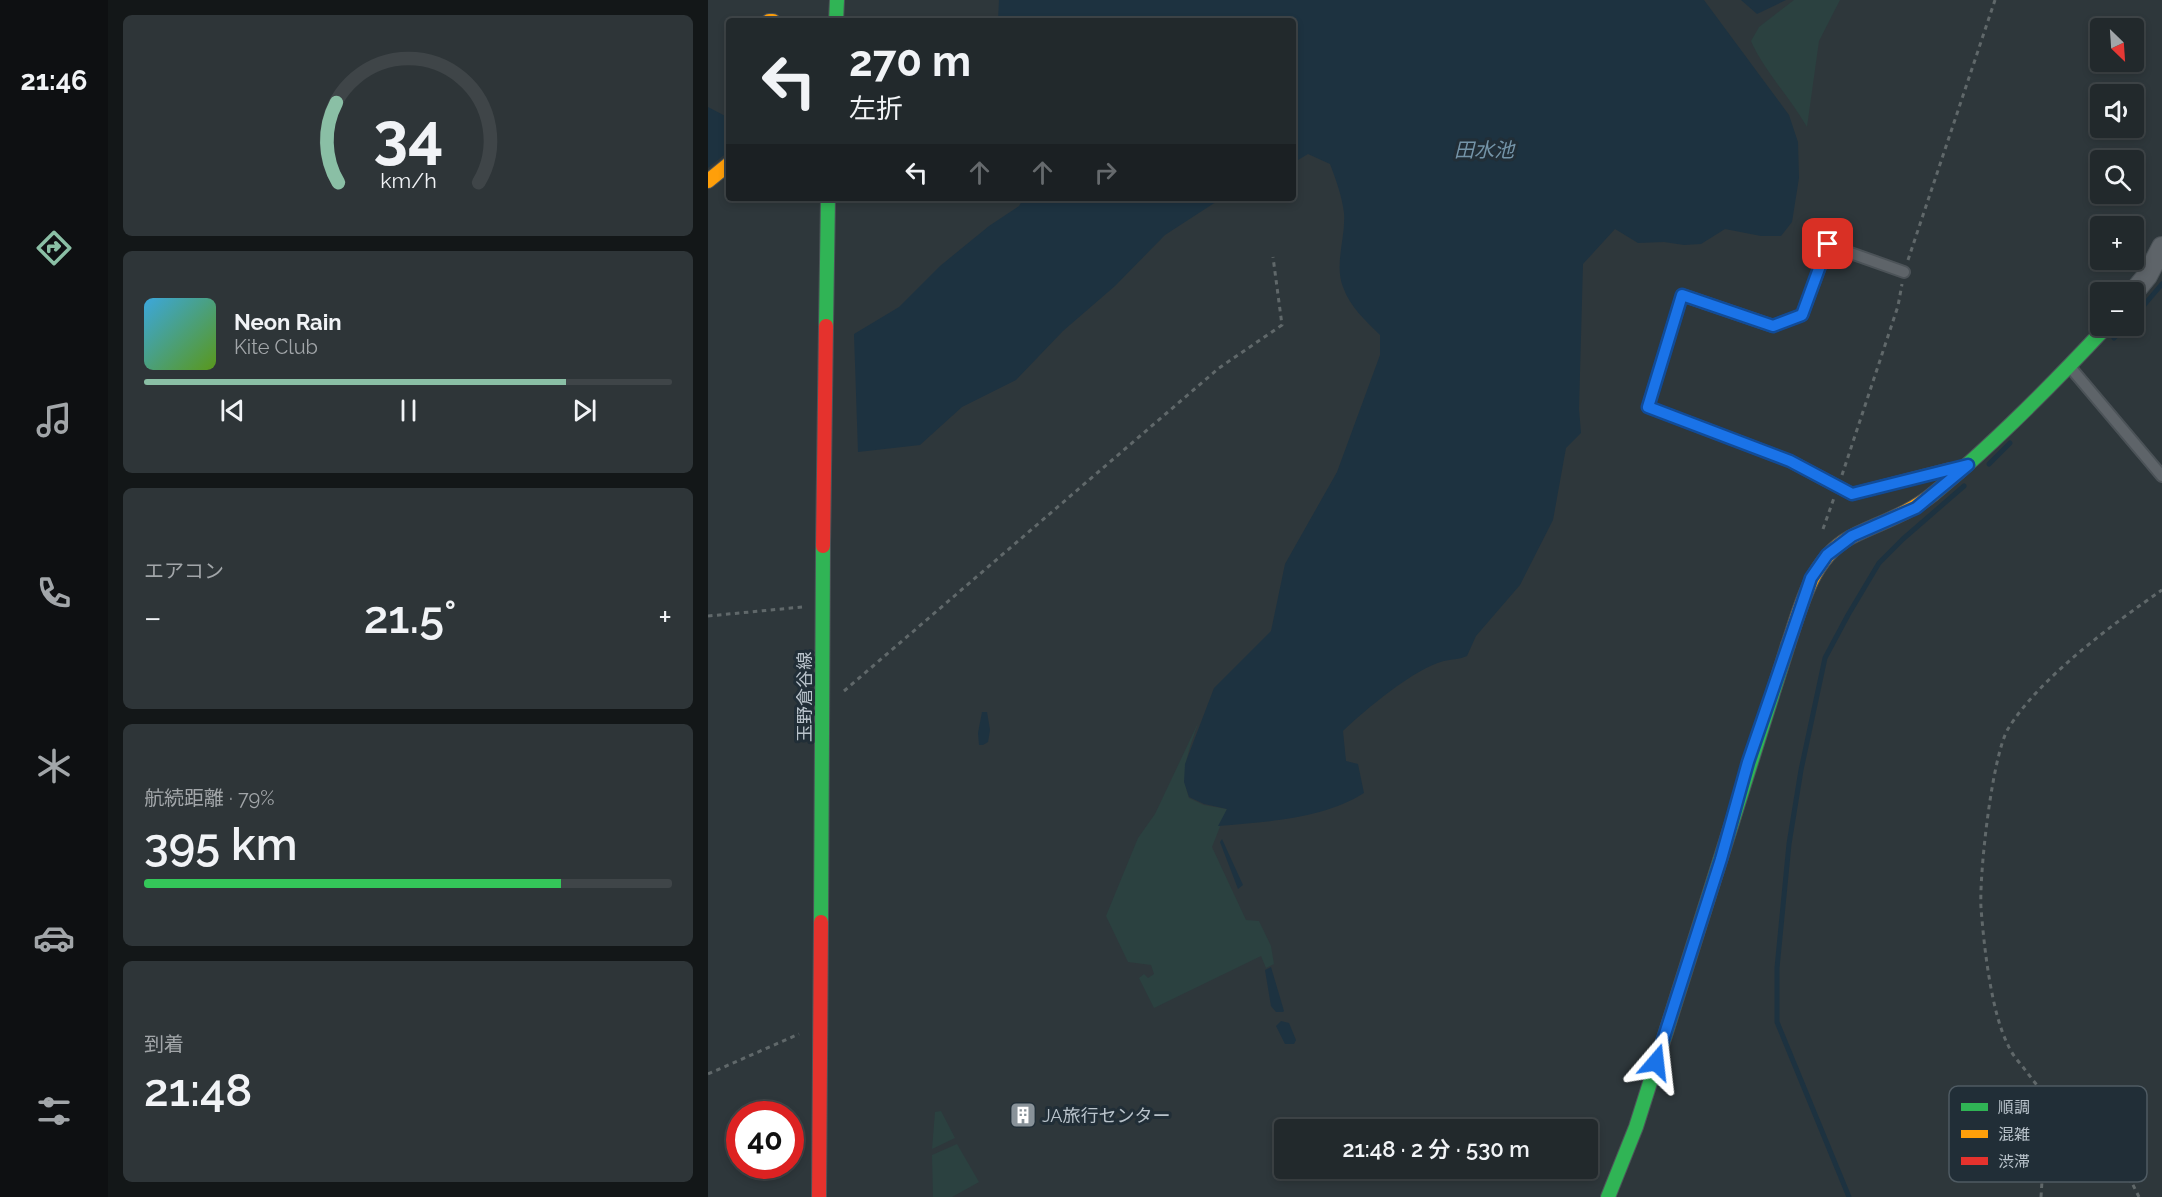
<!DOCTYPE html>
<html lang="ja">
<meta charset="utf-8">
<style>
body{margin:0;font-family:Raleway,"Noto Sans JP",sans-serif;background:#2e3538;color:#f1f3f6;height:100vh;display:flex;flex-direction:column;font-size:22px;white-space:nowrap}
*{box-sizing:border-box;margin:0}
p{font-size:20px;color:#a2a6a9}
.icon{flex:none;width:33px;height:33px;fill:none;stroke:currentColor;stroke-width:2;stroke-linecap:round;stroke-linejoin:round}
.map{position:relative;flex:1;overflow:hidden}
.panel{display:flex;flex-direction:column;gap:15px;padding:15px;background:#131718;width:600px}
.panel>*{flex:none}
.guide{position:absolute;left:18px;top:18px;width:570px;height:183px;border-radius:6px;box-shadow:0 3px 9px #0003,0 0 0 2px #3f4548;background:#22292c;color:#f1f3f6;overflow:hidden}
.needle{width:39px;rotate:155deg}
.fabs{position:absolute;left:1382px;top:18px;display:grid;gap:12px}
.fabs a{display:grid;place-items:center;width:54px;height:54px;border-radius:6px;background:#22292c;box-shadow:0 3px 9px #0003,0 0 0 2px #3f4548;font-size:30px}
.speed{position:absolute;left:18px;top:1101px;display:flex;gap:12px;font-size:30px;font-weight:700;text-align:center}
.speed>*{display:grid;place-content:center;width:78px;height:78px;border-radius:50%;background:#22292c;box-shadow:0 3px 9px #0003,0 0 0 2px #3f4548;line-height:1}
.speed .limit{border:9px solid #d22;background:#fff;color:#111}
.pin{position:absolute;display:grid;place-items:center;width:51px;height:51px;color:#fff;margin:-26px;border-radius:12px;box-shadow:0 3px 9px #0006}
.me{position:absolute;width:66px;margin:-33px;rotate:17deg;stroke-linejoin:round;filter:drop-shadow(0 0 4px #0008)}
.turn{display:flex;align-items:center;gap:21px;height:126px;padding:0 24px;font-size:27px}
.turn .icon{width:78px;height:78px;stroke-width:2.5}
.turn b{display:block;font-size:42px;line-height:51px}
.lanes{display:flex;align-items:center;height:57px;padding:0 24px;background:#0003;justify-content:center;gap:30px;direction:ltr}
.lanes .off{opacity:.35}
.big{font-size:45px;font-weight:600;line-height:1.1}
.panel .tile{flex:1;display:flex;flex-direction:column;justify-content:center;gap:9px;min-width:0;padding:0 21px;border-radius:9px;background:#2e3538}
.panel .dial{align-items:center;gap:0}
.dial svg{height:156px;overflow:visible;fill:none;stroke:#3f4548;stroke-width:7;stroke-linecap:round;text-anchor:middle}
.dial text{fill:#f1f3f6;stroke:none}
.song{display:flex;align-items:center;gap:18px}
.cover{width:72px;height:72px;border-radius:9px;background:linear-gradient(135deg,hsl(200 70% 55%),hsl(90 70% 35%))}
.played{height:6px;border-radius:3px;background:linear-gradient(90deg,#8abfa5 80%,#3f4548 80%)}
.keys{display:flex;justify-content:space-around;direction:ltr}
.heat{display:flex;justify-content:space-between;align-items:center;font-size:33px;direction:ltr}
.charge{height:9px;border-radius:4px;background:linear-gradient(90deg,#34c759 79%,#3f4548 0)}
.trip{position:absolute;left:566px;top:1119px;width:324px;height:60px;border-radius:6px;background:#22292c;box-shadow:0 3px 9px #0003,0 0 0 2px #3f4548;font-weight:600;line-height:60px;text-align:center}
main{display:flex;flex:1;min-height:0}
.dock{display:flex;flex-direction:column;width:108px;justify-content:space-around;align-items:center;background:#0e1012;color:#a2a6a9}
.dock .icon{width:42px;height:42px}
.dock .active{color:#8abfa5}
.dock b{font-size:27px;color:#f1f3f6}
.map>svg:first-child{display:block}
.green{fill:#2b4140}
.water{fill:#1d3240}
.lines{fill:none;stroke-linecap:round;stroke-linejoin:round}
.stream{stroke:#1d3240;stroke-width:5}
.lane-casing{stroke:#4c5358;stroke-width:14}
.street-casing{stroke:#4c5358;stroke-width:22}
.fast-casing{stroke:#4c5358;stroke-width:16}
.slow-casing{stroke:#4c5358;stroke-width:16}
.jam-casing{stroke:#4c5358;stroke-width:16}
.path{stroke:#60686a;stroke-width:3;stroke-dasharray:4.5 4.5;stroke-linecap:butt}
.lane{stroke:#5e6469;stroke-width:10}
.street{stroke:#5e6469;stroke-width:20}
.fast{stroke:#30b455;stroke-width:14}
.slow{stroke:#ff9f0a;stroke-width:14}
.jam{stroke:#e5322d;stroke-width:14}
.route-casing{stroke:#114b97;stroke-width:15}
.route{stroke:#1a73e8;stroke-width:10}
.labels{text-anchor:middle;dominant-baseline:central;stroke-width:6;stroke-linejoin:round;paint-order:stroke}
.street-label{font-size:18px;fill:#b9c3cb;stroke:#212e37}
.poi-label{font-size:18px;fill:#b9c3cb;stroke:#212e37;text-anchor:start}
.water-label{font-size:20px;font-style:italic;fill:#7494a8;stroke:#212e37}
.key{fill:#212e37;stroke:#4f5b63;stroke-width:1.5}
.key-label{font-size:16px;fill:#b9c3cb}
</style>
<main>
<nav class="dock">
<b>21:46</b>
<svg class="icon active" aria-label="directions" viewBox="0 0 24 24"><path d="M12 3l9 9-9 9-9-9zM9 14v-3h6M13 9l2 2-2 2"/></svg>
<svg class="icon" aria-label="music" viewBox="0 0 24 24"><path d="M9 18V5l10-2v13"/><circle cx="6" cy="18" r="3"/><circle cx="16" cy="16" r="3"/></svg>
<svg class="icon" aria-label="phone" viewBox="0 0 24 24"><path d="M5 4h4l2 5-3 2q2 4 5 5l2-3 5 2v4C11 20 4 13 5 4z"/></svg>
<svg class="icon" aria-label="climate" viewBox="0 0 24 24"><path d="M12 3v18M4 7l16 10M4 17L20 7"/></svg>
<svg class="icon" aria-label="car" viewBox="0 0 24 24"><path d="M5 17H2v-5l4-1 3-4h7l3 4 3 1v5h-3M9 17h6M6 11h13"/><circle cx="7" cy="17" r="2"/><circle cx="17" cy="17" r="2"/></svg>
<svg class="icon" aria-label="filters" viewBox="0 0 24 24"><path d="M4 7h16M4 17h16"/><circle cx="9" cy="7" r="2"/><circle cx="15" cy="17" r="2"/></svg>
</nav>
<section class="panel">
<div class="tile dial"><svg viewBox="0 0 100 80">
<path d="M14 69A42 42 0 1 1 86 69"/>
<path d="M14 69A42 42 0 0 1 13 28" stroke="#8abfa5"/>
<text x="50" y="56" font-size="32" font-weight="700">34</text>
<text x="50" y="72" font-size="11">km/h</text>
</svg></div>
<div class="tile">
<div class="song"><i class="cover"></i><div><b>Neon Rain</b><p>Kite Club</p></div></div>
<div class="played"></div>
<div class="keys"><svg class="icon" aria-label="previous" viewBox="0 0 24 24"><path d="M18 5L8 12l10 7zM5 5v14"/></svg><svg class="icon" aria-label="pause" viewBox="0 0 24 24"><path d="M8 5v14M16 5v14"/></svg><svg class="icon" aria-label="next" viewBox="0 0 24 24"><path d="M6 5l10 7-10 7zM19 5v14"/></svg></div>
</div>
<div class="tile"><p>エアコン</p>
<div class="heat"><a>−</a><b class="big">21.5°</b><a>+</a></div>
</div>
<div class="tile"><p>航続距離 · 79%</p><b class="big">395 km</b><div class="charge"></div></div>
<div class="tile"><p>到着</p><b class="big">21:48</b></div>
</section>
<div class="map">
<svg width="1454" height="1197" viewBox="0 0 1454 1197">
<rect width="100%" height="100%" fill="#2e373b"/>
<g class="green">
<path d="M 1086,0 L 1132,0 L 1111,41 L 1099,127 C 1082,97 1056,71 1043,41 L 1051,27 Z"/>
<path d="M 490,723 C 482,748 471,771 481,798 L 496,805 L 519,809 L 504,847 L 538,920 L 551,921 L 563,946 L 566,964 L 558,968 L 553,956 L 446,1008 L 431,978 L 436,974 L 440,978 L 446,974 L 443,965 L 420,962 L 398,916 L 430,838 L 447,814 Z"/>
<polygon points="233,1111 247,1138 224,1149 227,1112"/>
<polygon points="249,1144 271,1182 244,1197 225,1197 224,1155"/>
</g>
<g class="water">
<path d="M 291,0 L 996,0 L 1081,115 L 1090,142 L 1091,178 L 1084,222 L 1073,236 L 1053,236 L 1017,229 L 993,244 L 976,245 L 956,242 L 930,243 L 907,229 L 875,264 L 871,409 L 873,433 L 858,448 L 845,520 L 812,585 L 768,636 L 759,656 C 750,660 744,659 736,661 C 707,668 657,710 635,731 L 638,761 L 650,764 L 656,793 C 615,819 557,822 510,826 L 519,809 L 496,804 L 481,797 L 476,782 L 477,764 L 506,688 L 563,631 L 577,564 L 629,472 L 672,355 L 672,335 C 657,320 642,307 635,287 C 626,264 638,237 636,213 C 634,196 628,180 622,164 L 600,154 L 585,163 L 585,21 L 290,21 Z"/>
<polygon points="1033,0 1078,0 1049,14"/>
<polygon points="0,107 21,118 21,151 0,168"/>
<polygon points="316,198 514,198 457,235 407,286 355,331 308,380 254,407 212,445 150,452 146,334 191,307 232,266 281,226 311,206"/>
<polygon points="274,712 279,712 282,730 280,742 275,745 271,745 270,733"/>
<polygon points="514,839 535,885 530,889 512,842"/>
<polygon points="563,967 576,1011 575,1012 568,1012 563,1006 557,970"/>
<polygon points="573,1021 581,1023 588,1040 586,1044 577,1044 568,1026"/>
</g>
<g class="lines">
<g class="stream">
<polyline points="1425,318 1454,284"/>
<polyline points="1406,338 1418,326"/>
<polyline points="1281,464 1302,443"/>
<polyline points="1141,1197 1069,1022 1069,968 1081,844 1093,770 1117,658 1140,615 1171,563 1195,539 1256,486"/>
</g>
<defs>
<g id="lane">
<polyline points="1196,272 1120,245 1094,315 1065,326 974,295 940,407 1082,461 1144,494 1242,469"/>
<polyline points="1362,367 1454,476"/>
</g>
<polyline id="street" points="1425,293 1439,276 1454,247"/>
<g id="fast">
<polyline points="128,21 129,0"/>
<polyline points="118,326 120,198"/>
<path d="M 1225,494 C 1287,443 1344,385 1399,326"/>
<polyline points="113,922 115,546"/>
<polyline points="900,1197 928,1127 1080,645"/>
</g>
<g id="slow">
<polyline points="61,21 65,21"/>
<polyline points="0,181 21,164"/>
<path d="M 1080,645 C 1094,604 1104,555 1147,535 C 1174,522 1202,513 1225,494"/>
</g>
<g id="jam">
<polyline points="115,546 118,326"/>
<polyline points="111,1197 113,922"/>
</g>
</defs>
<use href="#lane" class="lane-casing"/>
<use href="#street" class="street-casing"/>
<use href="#fast" class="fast-casing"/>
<use href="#slow" class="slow-casing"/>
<use href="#jam" class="jam-casing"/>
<g class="path">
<polyline points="1200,260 1287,0"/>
<polyline points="1134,475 1190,306 1194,284"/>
<polyline points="1115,529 1126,498"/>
<polyline points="0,616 94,607"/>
<polyline points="136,691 511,368 574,325 565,257"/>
<polyline points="0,1074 91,1034"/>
<polyline points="1333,1197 1339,1100"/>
<path d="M 1431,1197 L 1424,1183 C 1387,1147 1349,1113 1318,1071 C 1312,1063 1304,1055 1300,1045 C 1283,1012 1276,946 1273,908 C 1271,875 1284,756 1300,729 C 1330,679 1406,623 1454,590"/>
</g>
<use href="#lane" class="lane"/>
<use href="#street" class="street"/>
<use href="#fast" class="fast"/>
<use href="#slow" class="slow"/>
<use href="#jam" class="jam"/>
</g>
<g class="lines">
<defs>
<polyline id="route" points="948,1062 1013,859 1040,762 1103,578 1119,555 1144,536 1208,508 1260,465 1144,494 1082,461 940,407 974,295 1065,326 1094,315 1120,244"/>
</defs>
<use href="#route" class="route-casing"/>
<use href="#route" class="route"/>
</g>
<defs>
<symbol id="building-square" viewBox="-11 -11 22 22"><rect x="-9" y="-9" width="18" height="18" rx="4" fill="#889299" stroke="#212e37"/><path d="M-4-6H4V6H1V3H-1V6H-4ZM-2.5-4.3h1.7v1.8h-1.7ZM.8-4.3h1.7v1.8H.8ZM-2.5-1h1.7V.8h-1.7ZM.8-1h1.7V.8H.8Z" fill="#fff"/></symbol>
</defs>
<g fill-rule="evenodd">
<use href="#building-square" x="300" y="1100" width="30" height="30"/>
</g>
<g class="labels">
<g class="street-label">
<text transform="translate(96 697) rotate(-90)">玉野倉谷線</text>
</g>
<g class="poi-label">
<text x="334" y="1115">JA旅行センター</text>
</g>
<g class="water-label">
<text x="776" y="150">田水池</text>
</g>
</g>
<rect x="1241" y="1086" width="198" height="96" rx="9" class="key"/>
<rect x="1253" y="1103" width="27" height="8" fill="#30b455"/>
<rect x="1253" y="1130" width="27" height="8" fill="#ff9f0a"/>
<rect x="1253" y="1157" width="27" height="8" fill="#e5322d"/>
<g class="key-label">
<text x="1290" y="1113">順調</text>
<text x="1290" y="1140">混雑</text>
<text x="1290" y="1167">渋滞</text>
</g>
</svg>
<div class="fabs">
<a><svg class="needle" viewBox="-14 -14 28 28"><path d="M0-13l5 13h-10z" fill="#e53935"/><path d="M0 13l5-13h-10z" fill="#a2a6a9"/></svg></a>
<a><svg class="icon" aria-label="sound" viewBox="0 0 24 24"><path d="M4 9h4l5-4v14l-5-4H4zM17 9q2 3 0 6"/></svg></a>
<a><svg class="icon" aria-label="search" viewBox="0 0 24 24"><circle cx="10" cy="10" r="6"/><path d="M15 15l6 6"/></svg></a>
<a>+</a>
<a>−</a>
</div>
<div class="speed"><div class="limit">40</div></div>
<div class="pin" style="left:1120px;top:244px;background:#d93025"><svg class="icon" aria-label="arrive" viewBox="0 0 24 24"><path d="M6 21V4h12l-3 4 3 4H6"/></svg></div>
<svg class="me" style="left:948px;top:1062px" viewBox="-20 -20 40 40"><path d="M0-17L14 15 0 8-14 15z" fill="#1a73e8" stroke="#fff" stroke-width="4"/></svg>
<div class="trip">21:48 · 2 分 · 530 m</div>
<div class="guide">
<div class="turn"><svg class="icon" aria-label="left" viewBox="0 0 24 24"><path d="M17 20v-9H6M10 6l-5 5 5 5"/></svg><div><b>270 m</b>左折</div></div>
<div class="lanes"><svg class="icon" aria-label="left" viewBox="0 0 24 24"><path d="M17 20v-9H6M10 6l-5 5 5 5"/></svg><svg class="icon off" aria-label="ahead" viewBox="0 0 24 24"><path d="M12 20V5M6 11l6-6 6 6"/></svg><svg class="icon off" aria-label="ahead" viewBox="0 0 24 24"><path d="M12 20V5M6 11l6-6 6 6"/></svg><svg class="icon off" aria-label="right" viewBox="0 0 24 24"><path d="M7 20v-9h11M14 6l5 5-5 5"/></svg></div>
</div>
</div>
</main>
